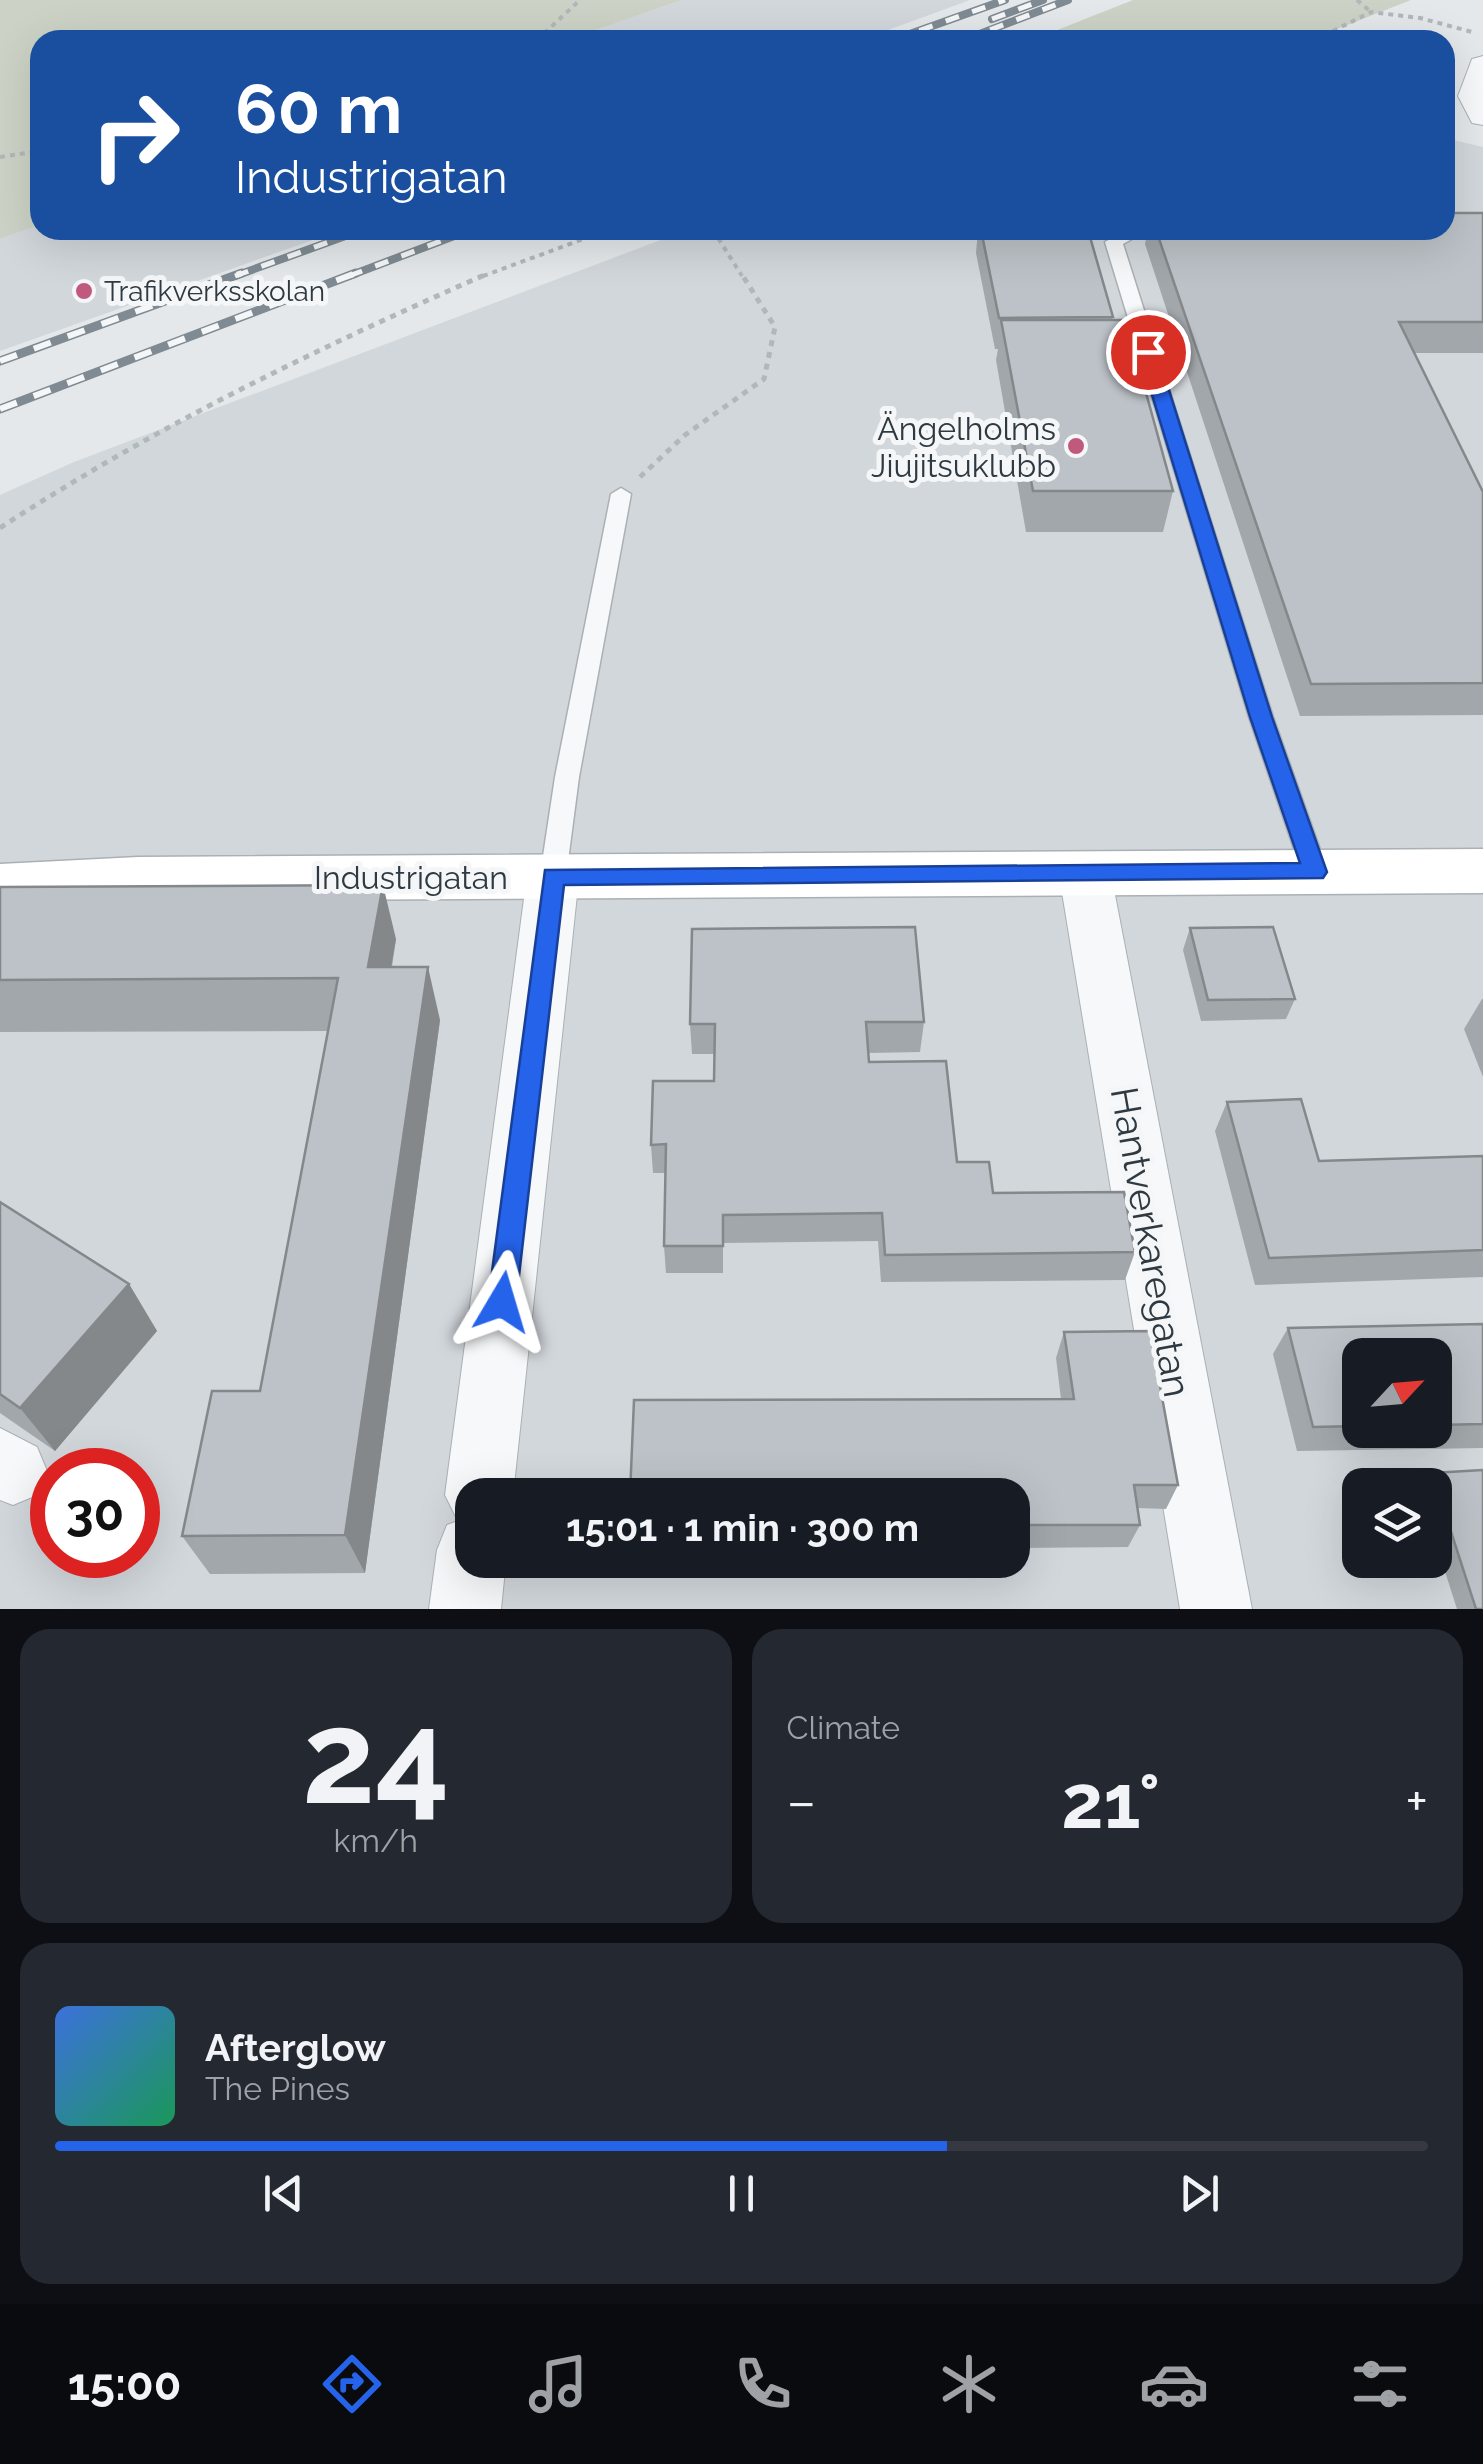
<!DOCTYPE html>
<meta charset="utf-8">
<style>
body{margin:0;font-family:Raleway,sans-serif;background:#242831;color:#f1f3f6;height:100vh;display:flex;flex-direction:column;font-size:38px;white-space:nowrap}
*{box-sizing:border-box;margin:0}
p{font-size:32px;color:#9ea1a6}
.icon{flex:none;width:55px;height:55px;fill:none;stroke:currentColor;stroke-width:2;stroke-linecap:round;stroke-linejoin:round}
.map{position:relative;height:1609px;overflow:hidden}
.panel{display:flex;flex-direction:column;gap:20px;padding:20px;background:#0d0f14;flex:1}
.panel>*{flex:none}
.hud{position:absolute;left:30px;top:30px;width:1425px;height:210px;border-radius:30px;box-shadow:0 10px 40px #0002;background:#1a4fa0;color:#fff;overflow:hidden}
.needle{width:65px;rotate:64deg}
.fabs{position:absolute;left:1342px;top:1338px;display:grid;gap:20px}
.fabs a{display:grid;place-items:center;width:110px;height:110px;border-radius:20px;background:#171b24;box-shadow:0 10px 40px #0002;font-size:50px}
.speed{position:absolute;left:30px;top:1448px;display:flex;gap:20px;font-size:50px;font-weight:700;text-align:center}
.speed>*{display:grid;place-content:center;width:130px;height:130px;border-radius:50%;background:#171b24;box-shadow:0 10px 40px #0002;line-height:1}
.speed .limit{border:15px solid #d22;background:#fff;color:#111}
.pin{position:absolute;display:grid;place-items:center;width:85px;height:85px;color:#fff;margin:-42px;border:5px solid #fff;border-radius:50%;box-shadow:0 2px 10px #0007}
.me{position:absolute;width:110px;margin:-55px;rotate:7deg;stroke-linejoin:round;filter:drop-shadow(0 0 8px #0008)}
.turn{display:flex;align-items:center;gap:35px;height:210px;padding:0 40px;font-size:45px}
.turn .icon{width:130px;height:130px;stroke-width:2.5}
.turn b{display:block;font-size:70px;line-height:85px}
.big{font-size:75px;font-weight:700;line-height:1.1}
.panel .widget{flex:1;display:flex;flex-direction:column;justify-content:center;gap:15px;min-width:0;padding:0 35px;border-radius:30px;background:#242831}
.panel .dial{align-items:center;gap:0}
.dial b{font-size:130px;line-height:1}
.song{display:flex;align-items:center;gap:30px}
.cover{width:120px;height:120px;border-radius:15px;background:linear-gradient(135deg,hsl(220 70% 55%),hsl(150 70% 35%))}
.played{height:10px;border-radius:5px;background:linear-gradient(90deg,#2563eb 65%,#363941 65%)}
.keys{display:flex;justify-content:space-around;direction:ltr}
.heat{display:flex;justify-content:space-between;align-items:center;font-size:55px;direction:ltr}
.panel .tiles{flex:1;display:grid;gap:20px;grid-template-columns:1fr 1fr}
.widget:last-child{grid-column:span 2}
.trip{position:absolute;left:455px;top:1478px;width:575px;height:100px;border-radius:30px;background:#171b24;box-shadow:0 10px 40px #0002;font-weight:700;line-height:100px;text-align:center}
.menu{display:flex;height:160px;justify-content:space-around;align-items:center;background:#090b0e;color:#9ea1a6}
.menu .icon{width:70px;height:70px}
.menu .on{color:#2563eb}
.menu b{font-size:45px;color:#f1f3f6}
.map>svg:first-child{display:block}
.built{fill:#d2d7dc;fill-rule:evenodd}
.green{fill:#ccd3c6}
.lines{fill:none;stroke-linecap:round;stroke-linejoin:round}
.lane-casing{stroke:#aab0b4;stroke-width:3}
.street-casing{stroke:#aab0b4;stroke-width:2}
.secondary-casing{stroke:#aab0b4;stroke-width:3}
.path-far1{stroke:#b2b7ba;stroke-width:4;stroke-dasharray:5 5;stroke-linecap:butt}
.path{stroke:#b2b7ba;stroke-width:5;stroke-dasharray:6 6;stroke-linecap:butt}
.lane{fill:#f6f8f9;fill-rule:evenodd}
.street{fill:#f6f8f9;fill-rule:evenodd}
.secondary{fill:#fff;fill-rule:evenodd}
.rail-far1-casing{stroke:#7f8a92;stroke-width:8}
.rail-casing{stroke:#7f8a92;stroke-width:9}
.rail-far1{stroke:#f4f6f8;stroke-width:5;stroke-dasharray:14;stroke-linecap:butt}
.rail{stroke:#f4f6f8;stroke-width:6;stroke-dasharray:18;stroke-linecap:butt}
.wall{fill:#a2a7ab;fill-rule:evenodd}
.shaded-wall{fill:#84888b}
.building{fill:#bcc2c7;stroke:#84888b;stroke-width:2.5}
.route{fill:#2563eb;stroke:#184099;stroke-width:2.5}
.poi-dot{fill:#c0597e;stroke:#f4f6f8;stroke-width:4}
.labels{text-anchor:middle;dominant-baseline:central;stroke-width:10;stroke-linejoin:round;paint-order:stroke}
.far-poi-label{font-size:28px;fill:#2e3941;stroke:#f4f6f8;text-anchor:start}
.poi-label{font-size:32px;fill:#2e3941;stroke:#f4f6f8;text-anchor:end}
.street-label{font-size:32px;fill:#2e3941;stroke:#f4f6f8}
.near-street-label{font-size:38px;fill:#2e3941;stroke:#f4f6f8}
</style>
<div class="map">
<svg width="1483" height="1609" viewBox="0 0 1483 1609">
<rect width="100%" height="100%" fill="#e4e8ea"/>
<g class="built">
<polygon points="682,0 970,0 861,40 568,40"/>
<path d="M 1445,138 L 1483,147 L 1483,1609 L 0,1609 L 0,495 L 74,462 L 687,230 L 1445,230 ZM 1360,1355 L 1435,1355 L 1435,1430 L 1360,1430 ZM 52,1470 L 138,1470 L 138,1555 L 52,1555 ZM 1360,1485 L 1435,1485 L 1435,1560 L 1360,1560 ZM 472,1495 L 1012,1495 L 1012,1560 L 472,1560 Z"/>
<polygon points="40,225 40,230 341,230 0,351 0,239"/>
</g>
<g class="green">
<polygon points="0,0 682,0 568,40 40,40 40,225 0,239"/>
<polygon points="1133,0 1411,0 1309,40 1032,40"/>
</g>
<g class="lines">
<defs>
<g id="lane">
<polygon points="1125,230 1148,230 1123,244 1273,717 1328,872 1324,879 1306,879 1302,872 1249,717 1105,242"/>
<polygon points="621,488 631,494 579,777 566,876 562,883 544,883 540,876 555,777 611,494"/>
</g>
<g id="street">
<polygon points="1483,56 1483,125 1472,123 1458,96 1472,59"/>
<polygon points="1085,854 1103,860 1111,874 1252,1609 1180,1609 1059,874 1067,860"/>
<polygon points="553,856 571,862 579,876 513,1495 472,1495 472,1560 506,1560 501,1609 429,1609 437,1550 447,1525 458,1521 445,1495 527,876 535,862"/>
<polygon points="0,1428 37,1447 47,1471 37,1495 13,1505 0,1500"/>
</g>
<polygon id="secondary" points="1483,849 1483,893 138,901 0,908 0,864 138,857"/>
</defs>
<use href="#lane" class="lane-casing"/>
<use href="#street" class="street-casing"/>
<use href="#secondary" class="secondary-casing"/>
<g class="path-far1">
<polyline points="1357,0 1371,12"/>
<polyline points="537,40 580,0"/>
<polyline points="1315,40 1371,12 1420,18 1472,32"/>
<polyline points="0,157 40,151"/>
<polyline points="713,230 742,276"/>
<polyline points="483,276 608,230"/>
</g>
<g class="path">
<polyline points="640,477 685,435 764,379 775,327 741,273"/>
<path d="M 0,528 C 154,427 320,347 489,273"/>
</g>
<use href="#lane" class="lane"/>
<use href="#street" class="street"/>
<use href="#secondary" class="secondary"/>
<defs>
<g id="rail-far1">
<polyline points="992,19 1043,0"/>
<polyline points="893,40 1005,0"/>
<polyline points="964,40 1068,0"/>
<polyline points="235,276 362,230"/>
<polyline points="349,276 470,230"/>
</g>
<g id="rail">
<polyline points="0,361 242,273"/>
<polyline points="0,409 356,273"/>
</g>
</defs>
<use href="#rail-far1" class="rail-far1-casing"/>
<use href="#rail" class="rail-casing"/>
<use href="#rail-far1" class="rail-far1"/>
<use href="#rail" class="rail"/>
</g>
<g class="wall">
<polygon points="1483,213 1483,353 1415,353 1483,492 1483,715 1300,716 1145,244 1148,230 1445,230"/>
<polygon points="978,230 1088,230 1113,317 1112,320 1173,491 1163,532 1026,532 996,360 998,349 995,349 976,253"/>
<polygon points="0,887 396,939 392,967 440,1020 365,1573 210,1574 182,1536 260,1391 328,1031 0,1032"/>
<polygon points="1190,928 1295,999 1286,1019 1201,1021 1183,950"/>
<polygon points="1482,999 1483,999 1483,1077 1464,1029"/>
<polygon points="924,1022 920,1052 868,1053 869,1062 957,1162 993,1193 1135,1252 1125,1280 881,1282 878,1241 723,1243 723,1273 666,1273 664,1246 665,1173 653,1173 651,1145 714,1081 714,1054 692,1054 690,1024"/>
<polygon points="1227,1102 1319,1161 1483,1156 1483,1277 1255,1285 1215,1131"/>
<polygon points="0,1202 129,1284 157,1331 55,1451 0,1413"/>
<path d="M 1483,1324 L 1483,1448 L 1297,1451 L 1273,1354 L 1288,1328 ZM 1360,1355 L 1435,1355 L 1435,1430 L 1360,1430 Z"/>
<polygon points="1064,1332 1178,1485 1166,1509 1138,1508 1140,1525 1128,1547 1012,1548 1012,1495 1061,1399 1056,1358"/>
<polygon points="1432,1473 1483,1609 1457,1609 1435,1540 1435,1485 1422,1485"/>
</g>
<g class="shaded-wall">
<polygon points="383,885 396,939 382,1020 368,967"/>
<polygon points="428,967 440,1020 365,1573 345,1535"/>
<polygon points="129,1284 157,1331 55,1451 20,1408"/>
</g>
<g class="building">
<polygon points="1445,213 1483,213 1483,322 1399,322 1483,492 1483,683 1311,684 1156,230 1445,230"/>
<polygon points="981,230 1088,230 1113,317 999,318"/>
<polygon points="1001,320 1126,320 1173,491 1033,491"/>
<polygon points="383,885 368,967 428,967 345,1535 182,1536 212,1391 260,1391 338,978 0,980 0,887"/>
<polygon points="915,927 924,1022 866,1022 869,1062 946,1061 957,1162 989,1162 993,1193 1124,1192 1135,1252 885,1255 882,1213 723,1215 723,1246 664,1246 666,1144 651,1145 653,1081 714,1081 715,1024 690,1024 692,929"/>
<polygon points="1273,927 1295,999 1208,1000 1190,928"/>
<polygon points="1301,1099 1319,1161 1483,1156 1483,1250 1269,1258 1227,1102"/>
<polygon points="0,1202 129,1284 20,1408 0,1394"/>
<polygon points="1483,1324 1483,1424 1435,1425 1435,1355 1360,1355 1360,1426 1313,1427 1288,1328"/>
<polygon points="1150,1331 1178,1485 1134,1485 1140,1525 1012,1525 1012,1495 630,1495 634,1400 1074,1399 1064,1332"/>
<polygon points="1483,1470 1483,1609 1476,1609 1432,1473"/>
</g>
<polygon class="route" points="1148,347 1157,352 1272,717 1327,872 1323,878 564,885 516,1302 512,1311 502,1315 492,1311 488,1302 545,870 1300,863 1250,717 1139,352"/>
<g class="poi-dot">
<circle cx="84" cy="291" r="10"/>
<circle cx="1076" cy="446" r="10"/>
</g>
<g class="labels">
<g class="far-poi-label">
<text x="104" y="291">Trafikverksskolan</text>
</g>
<g class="poi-label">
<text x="1056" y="428">Ängelholms<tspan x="1056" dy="37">Jiujitsuklubb</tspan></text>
</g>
<g class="street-label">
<text x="411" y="877">Industrigatan</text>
</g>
<g class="near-street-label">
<text transform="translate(1151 1242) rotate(80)">Hantverkaregatan</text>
</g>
</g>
</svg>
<div class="fabs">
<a><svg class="needle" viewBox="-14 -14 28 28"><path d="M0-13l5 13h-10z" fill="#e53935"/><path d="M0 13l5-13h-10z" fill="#9ea1a6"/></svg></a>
<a><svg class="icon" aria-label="layers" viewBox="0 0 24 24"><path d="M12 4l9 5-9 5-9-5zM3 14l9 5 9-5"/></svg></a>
</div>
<div class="speed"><div class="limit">30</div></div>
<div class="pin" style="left:1148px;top:352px;background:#d93025"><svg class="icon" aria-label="arrive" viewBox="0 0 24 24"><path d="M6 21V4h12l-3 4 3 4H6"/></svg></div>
<svg class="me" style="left:502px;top:1302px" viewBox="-20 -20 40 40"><path d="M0-17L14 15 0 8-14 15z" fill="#2563eb" stroke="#fff" stroke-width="4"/></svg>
<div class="trip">15:01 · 1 min · 300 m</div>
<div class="hud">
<div class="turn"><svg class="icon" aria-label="right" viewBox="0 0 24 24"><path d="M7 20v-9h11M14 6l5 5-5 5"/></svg><div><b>60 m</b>Industrigatan</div></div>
</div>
</div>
<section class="panel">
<div class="tiles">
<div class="widget dial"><b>24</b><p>km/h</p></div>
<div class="widget"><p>Climate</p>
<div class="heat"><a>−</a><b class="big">21°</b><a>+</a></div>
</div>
<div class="widget">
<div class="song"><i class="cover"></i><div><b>Afterglow</b><p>The Pines</p></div></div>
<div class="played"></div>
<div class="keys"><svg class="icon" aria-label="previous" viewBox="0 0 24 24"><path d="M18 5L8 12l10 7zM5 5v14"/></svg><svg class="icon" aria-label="pause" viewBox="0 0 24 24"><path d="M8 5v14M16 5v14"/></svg><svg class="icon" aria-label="next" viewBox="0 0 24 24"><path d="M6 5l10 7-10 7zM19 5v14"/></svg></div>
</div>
</div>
</section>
<nav class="menu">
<b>15:00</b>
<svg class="icon on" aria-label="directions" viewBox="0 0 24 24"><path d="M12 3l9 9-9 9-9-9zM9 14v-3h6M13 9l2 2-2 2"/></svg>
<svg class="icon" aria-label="music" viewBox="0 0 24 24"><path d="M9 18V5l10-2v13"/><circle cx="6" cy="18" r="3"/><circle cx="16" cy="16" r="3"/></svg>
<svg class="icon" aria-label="phone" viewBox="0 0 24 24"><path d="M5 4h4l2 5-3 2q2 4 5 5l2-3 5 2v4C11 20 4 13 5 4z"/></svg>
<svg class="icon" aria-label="climate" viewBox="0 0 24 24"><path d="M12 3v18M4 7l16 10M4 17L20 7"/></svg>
<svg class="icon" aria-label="car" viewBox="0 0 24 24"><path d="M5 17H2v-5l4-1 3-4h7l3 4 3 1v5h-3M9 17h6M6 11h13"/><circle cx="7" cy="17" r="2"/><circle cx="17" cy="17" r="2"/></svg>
<svg class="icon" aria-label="filters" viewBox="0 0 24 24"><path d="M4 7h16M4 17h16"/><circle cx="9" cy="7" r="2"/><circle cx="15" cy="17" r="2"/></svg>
</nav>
